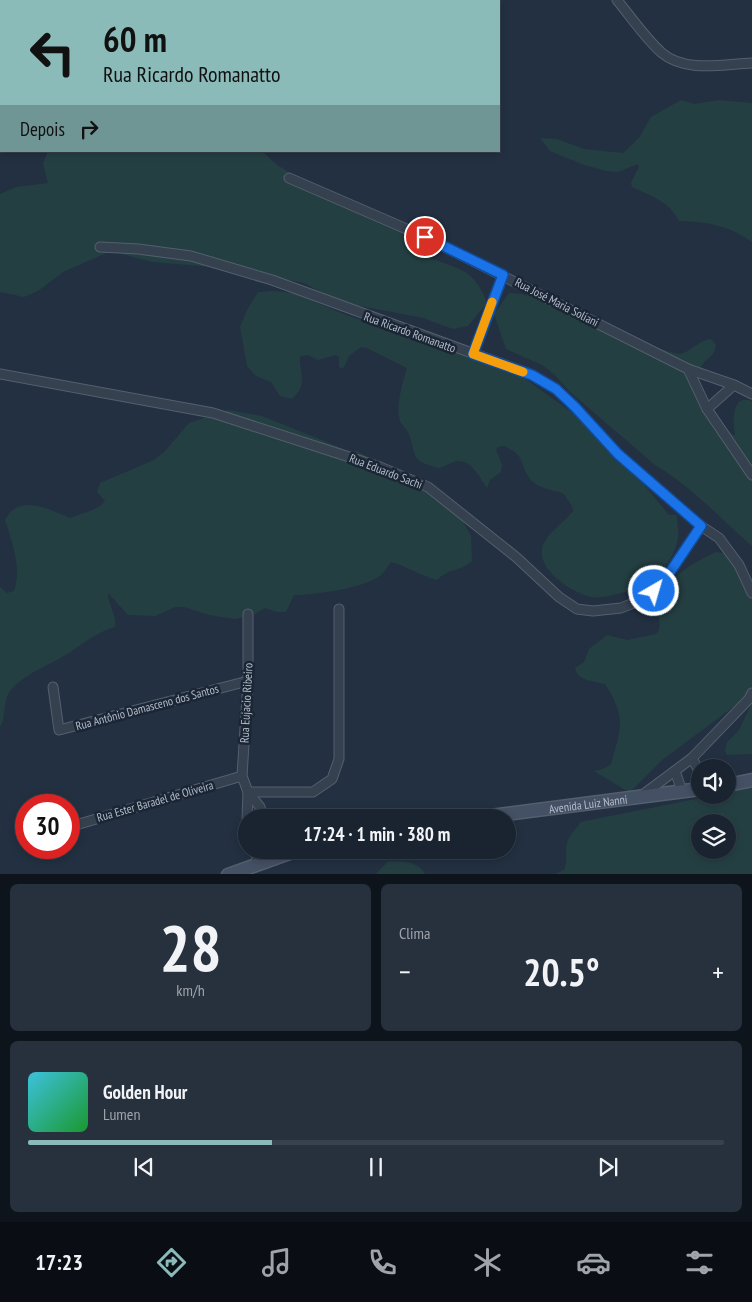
<!DOCTYPE html>
<html lang="pt">
<meta charset="utf-8">
<style>
body{margin:0;font-family:"PT Sans Narrow",sans-serif;background:#27303d;color:#f1f3f6;height:100vh;display:flex;flex-direction:column;font-size:19px;white-space:nowrap}
*{box-sizing:border-box;margin:0}
p{font-size:16px;color:#9fa4ab}
.icon{flex:none;width:28px;height:28px;fill:none;stroke:currentColor;stroke-width:2;stroke-linecap:round;stroke-linejoin:round}
.map{position:relative;height:874px;overflow:hidden}
.panel{display:flex;flex-direction:column;gap:10px;padding:10px;background:#0e141b;flex:1}
.panel>*{flex:none}
.guide{position:absolute;left:0px;top:0px;width:500px;height:152px;box-shadow:0 2px 8px #0003,0 0 0 1px #38414d;background:#8bbbb9;color:#111;overflow:hidden}
.controls{position:absolute;left:691px;top:759px;display:grid;gap:10px}
.controls a{display:grid;place-items:center;width:45px;height:45px;border-radius:50%;background:#1a2431;box-shadow:0 2px 8px #0003,0 0 0 1px #38414d;font-size:25px}
.speed{position:absolute;left:15px;top:794px;display:flex;gap:10px;font-size:25px;font-weight:700;text-align:center}
.speed>*{display:grid;place-content:center;width:65px;height:65px;border-radius:50%;background:#1a2431;box-shadow:0 2px 8px #0003,0 0 0 1px #38414d;line-height:1}
.speed .limit{border:8px solid #d22;background:#fff;color:#111}
.pin{position:absolute;display:grid;place-items:center;width:42px;height:42px;color:#fff;margin:-21px;border:2px solid #fff;border-radius:50%;box-shadow:0 1px 5px #0007}
.me{position:absolute;width:55px;margin:-28px;rotate:38deg;stroke-linejoin:round;filter:drop-shadow(0 0 4px #0008)}
.turn{display:flex;align-items:center;gap:18px;height:105px;padding:0 20px;font-size:22px}
.turn .icon{width:65px;height:65px;stroke-width:2.5}
.turn b{display:block;font-size:35px;line-height:42px}
.then{display:flex;align-items:center;height:48px;padding:0 20px;background:#0003;gap:10px;font-size:19px}
.big{font-size:38px;font-weight:600;line-height:1.1}
.panel .widget{flex:1;display:flex;flex-direction:column;justify-content:center;gap:8px;min-width:0;padding:0 18px;border-radius:8px;background:#27303d}
.panel .dial{align-items:center;gap:0}
.dial b{font-size:65px;line-height:1}
.song{display:flex;align-items:center;gap:15px}
.cover{width:60px;height:60px;border-radius:8px;background:linear-gradient(135deg,hsl(190 70% 55%),hsl(130 70% 35%))}
.played{height:5px;border-radius:2px;background:linear-gradient(90deg,#8bbbb9 35%,#38414d 35%)}
.keys{display:flex;justify-content:space-around;direction:ltr}
.heat{display:flex;justify-content:space-between;align-items:center;font-size:28px;direction:ltr}
.panel .tiles{flex:1;display:grid;gap:10px;grid-template-columns:1fr 1fr}
.widget:last-child{grid-column:span 2}
.trip{position:absolute;left:238px;top:809px;width:278px;height:50px;border-radius:25px;background:#1a2431;box-shadow:0 2px 8px #0003,0 0 0 1px #38414d;font-weight:600;line-height:50px;text-align:center}
.tab-bar{display:flex;height:80px;justify-content:space-around;align-items:center;background:#0a0e14;color:#9fa4ab}
.tab-bar .icon{width:35px;height:35px}
.tab-bar .on{color:#8bbbb9}
.tab-bar b{font-size:22px;color:#f1f3f6}
.map>svg:first-child{display:block}
.green{fill:#243f42;fill-rule:evenodd}
.lines{fill:none;stroke-linecap:round;stroke-linejoin:round}
.street-casing{stroke:#545f6e;stroke-width:11}
.secondary-casing{stroke:#545f6e;stroke-width:15}
.street{stroke:#364150;stroke-width:9}
.secondary{stroke:#445064;stroke-width:12}
.route-casing{stroke:#114b97;stroke-width:12}
.route{stroke:#1a73e8;stroke-width:9}
.slow{stroke:#f59e0b;stroke-width:9}
.labels{text-anchor:middle;dominant-baseline:central;stroke-width:5;stroke-linejoin:round;paint-order:stroke}
.street-label{font-size:12px;fill:#b3bccb;stroke:#1b2635}
</style>
<div class="map">
<svg width="752" height="875" viewBox="0 0 752 875">
<rect width="100%" height="100%" fill="#223041"/>
<g class="green">
<path d="M 681,100 L 694,104 L 719,100 L 752,103 L 752,242 C 729,225 707,222 679,221 C 669,201 651,196 632,187 L 631,183 L 639,167 L 638,164 L 618,172 L 606,171 L 584,165 L 550,151 L 540,138 L 557,139 L 584,149 L 623,153 L 639,138 L 651,117 Z"/>
<path d="M 48,151 L 262,151 L 277,165 L 331,197 L 408,234 C 417,241 420,250 428,257 C 460,270 474,268 487,303 L 468,326 L 453,329 L 423,318 L 340,302 L 304,283 L 226,268 L 152,262 L 111,251 L 63,272 L 38,291 L 24,297 L 0,292 L 0,194 L 16,187 L 48,183 L 43,163 Z"/>
<path d="M 274,291 L 294,293 L 346,315 L 517,373 L 587,423 L 641,481 L 669,515 L 677,515 C 677,522 679,531 678,538 C 675,558 657,580 639,588 C 634,591 627,591 621,593 C 611,595 601,599 591,597 C 573,593 538,571 542,549 C 546,533 563,524 573,511 L 572,506 L 563,493 C 551,490 534,487 528,476 C 519,459 524,455 504,446 L 498,447 L 496,450 L 502,465 L 501,472 L 490,480 L 487,488 C 480,478 472,460 457,461 C 451,462 445,467 438,468 C 413,460 417,462 410,437 C 409,431 403,427 400,421 C 395,406 403,382 407,368 L 367,348 L 361,347 L 349,356 L 343,369 L 339,367 L 339,357 L 336,355 L 318,360 L 308,355 L 300,356 C 299,374 309,384 292,399 L 280,396 L 271,382 L 256,376 L 247,366 L 240,327 L 247,310 L 258,292 Z"/>
<path d="M 509,293 C 546,295 576,315 609,331 C 631,341 655,347 678,354 C 692,353 697,340 711,339 L 716,345 C 714,359 706,357 701,367 C 691,384 721,424 733,435 L 735,435 C 733,422 731,393 752,401 L 752,546 C 721,519 691,486 655,465 L 569,391 L 555,375 L 542,365 L 506,349 L 494,314 Z"/>
<path d="M 229,410 L 262,416 L 349,451 L 357,451 L 455,507 L 471,536 L 472,561 C 458,573 451,567 437,580 C 420,576 407,566 391,562 C 387,567 384,574 378,577 C 363,588 314,595 294,595 L 286,612 L 277,612 L 265,608 L 253,615 L 235,619 L 209,615 L 184,607 L 175,607 L 155,616 L 128,615 L 108,593 C 108,605 117,615 115,627 C 99,631 82,644 69,653 C 50,665 25,673 10,691 C 2,702 7,716 0,727 L 0,587 L 7,593 L 14,591 C 22,568 12,542 5,520 C 19,492 50,510 70,518 C 82,513 97,511 105,501 L 97,492 L 100,483 L 154,460 L 165,451 L 189,423 Z"/>
<path d="M 716,552 L 724,553 L 732,560 L 752,593 L 752,687 L 740,702 L 662,760 L 631,791 L 627,791 L 594,771 L 603,769 L 611,764 C 621,728 627,718 605,684 C 594,681 577,681 575,668 L 584,662 L 589,649 L 607,635 L 627,640 L 656,634 C 664,626 657,614 654,604 C 671,576 687,566 716,552 Z"/>
<polygon points="752,703 752,754 727,755 725,750 727,742 739,730"/>
<path d="M 752,780 L 752,874 L 552,875 L 564,870 C 569,859 563,849 569,838 C 572,832 578,828 580,822 L 716,795 L 728,795 L 728,790 ZM 700,822 L 728,822 L 728,850 L 700,850 Z"/>
<path d="M 388,861 C 404,862 417,860 425,874 L 376,874 Z"/>
</g>
<g class="lines">
<defs>
<g id="street">
<path d="M 617,0 C 631,17 645,38 662,53 C 685,73 725,64 752,63"/>
<polyline points="289,178 425,237 688,369 707,409 752,475"/>
<polyline points="100,247 138,249 191,256 272,280 532,375 556,389 575,407 618,454 701,526 719,538 739,565 752,593"/>
<polyline points="473,354 503,275"/>
<polyline points="688,369 734,385"/>
<polyline points="0,374 213,413 380,467 428,487 516,557 559,597 577,609 593,611 621,608 646,598 662,584 701,526"/>
<polyline points="707,409 734,385 752,394"/>
<polyline points="248,614 248,681 242,776 248,792 260,807 263,818"/>
<polyline points="53,687 59,730 248,681"/>
<polyline points="692,758 700,773"/>
<polyline points="675,771 682,791"/>
<polyline points="248,792 313,792 332,779 339,759 339,609"/>
<polyline points="641,796 692,758 749,699 752,693"/>
<polyline points="247,818 248,792"/>
<polyline points="69,827 242,776"/>
<polyline points="255,850 258,864"/>
</g>
<g id="secondary">
<polyline points="728,785 752,780"/>
<path id="s1" d="M 475,818 L 700,789"/>
<polyline points="228,875 298,850"/>
</g>
</defs>
<use href="#street" class="street-casing"/>
<use href="#secondary" class="secondary-casing"/>
<use href="#street" class="street"/>
<use href="#secondary" class="secondary"/>
</g>
<g class="lines">
<defs>
<polyline id="route" points="425,237 503,275 473,354 532,375 556,389 575,407 618,454 701,526 662,584 654,591"/>
</defs>
<use href="#route" class="route-casing"/>
<use href="#route" class="route"/>
<polyline class="slow" points="492,302 473,354 523,372"/>
</g>
<g class="labels">
<g class="street-label">
<text transform="translate(557 302) rotate(27)">Rua José Maria Soliani</text>
<text transform="translate(410 332) rotate(20)">Rua Ricardo Romanatto</text>
<text transform="translate(386 471) rotate(21)">Rua Eduardo Sachi</text>
<text transform="translate(246 703) rotate(-87)">Rua Eujacio Ribeiro</text>
<text transform="translate(147 707) rotate(-15)">Rua Antônio Damasceno dos Santos</text>
<text transform="translate(155 801) rotate(-16)">Rua Ester Baradel de Oliveira</text>
<text stroke="none"><textPath href="#s1" startOffset="114">Avenida Luiz Nanni</textPath></text>
</g>
</g>
</svg>
<div class="controls">
<a><svg class="icon" aria-label="sound" viewBox="0 0 24 24"><path d="M4 9h4l5-4v14l-5-4H4zM17 9q2 3 0 6"/></svg></a>
<a><svg class="icon" aria-label="layers" viewBox="0 0 24 24"><path d="M12 4l9 5-9 5-9-5zM3 14l9 5 9-5"/></svg></a>
</div>
<div class="speed"><div class="limit">30</div></div>
<div class="pin" style="left:425px;top:237px;background:#d93025"><svg class="icon" aria-label="arrive" viewBox="0 0 24 24"><path d="M6 21V4h12l-3 4 3 4H6"/></svg></div>
<svg class="me" style="left:654px;top:591px" viewBox="-20 -20 40 40"><circle r="17" fill="#1a73e8" stroke="#fff" stroke-width="3"/><path d="M0-11L8 9 0 5-8 9z" fill="#fff"/></svg>
<div class="trip">17:24 · 1 min · 380 m</div>
<div class="guide">
<div class="turn"><svg class="icon" aria-label="left" viewBox="0 0 24 24"><path d="M17 20v-9H6M10 6l-5 5 5 5"/></svg><div><b>60 m</b>Rua Ricardo Romanatto</div></div>
<div class="then">Depois<svg class="icon" aria-label="right" viewBox="0 0 24 24"><path d="M7 20v-9h11M14 6l5 5-5 5"/></svg></div>
</div>
</div>
<section class="panel">
<div class="tiles">
<div class="widget dial"><b>28</b><p>km/h</p></div>
<div class="widget"><p>Clima</p>
<div class="heat"><a>−</a><b class="big">20.5°</b><a>+</a></div>
</div>
<div class="widget">
<div class="song"><i class="cover"></i><div><b>Golden Hour</b><p>Lumen</p></div></div>
<div class="played"></div>
<div class="keys"><svg class="icon" aria-label="previous" viewBox="0 0 24 24"><path d="M18 5L8 12l10 7zM5 5v14"/></svg><svg class="icon" aria-label="pause" viewBox="0 0 24 24"><path d="M8 5v14M16 5v14"/></svg><svg class="icon" aria-label="next" viewBox="0 0 24 24"><path d="M6 5l10 7-10 7zM19 5v14"/></svg></div>
</div>
</div>
</section>
<nav class="tab-bar">
<b>17:23</b>
<svg class="icon on" aria-label="directions" viewBox="0 0 24 24"><path d="M12 3l9 9-9 9-9-9zM9 14v-3h6M13 9l2 2-2 2"/></svg>
<svg class="icon" aria-label="music" viewBox="0 0 24 24"><path d="M9 18V5l10-2v13"/><circle cx="6" cy="18" r="3"/><circle cx="16" cy="16" r="3"/></svg>
<svg class="icon" aria-label="phone" viewBox="0 0 24 24"><path d="M5 4h4l2 5-3 2q2 4 5 5l2-3 5 2v4C11 20 4 13 5 4z"/></svg>
<svg class="icon" aria-label="climate" viewBox="0 0 24 24"><path d="M12 3v18M4 7l16 10M4 17L20 7"/></svg>
<svg class="icon" aria-label="car" viewBox="0 0 24 24"><path d="M5 17H2v-5l4-1 3-4h7l3 4 3 1v5h-3M9 17h6M6 11h13"/><circle cx="7" cy="17" r="2"/><circle cx="17" cy="17" r="2"/></svg>
<svg class="icon" aria-label="filters" viewBox="0 0 24 24"><path d="M4 7h16M4 17h16"/><circle cx="9" cy="7" r="2"/><circle cx="15" cy="17" r="2"/></svg>
</nav>
